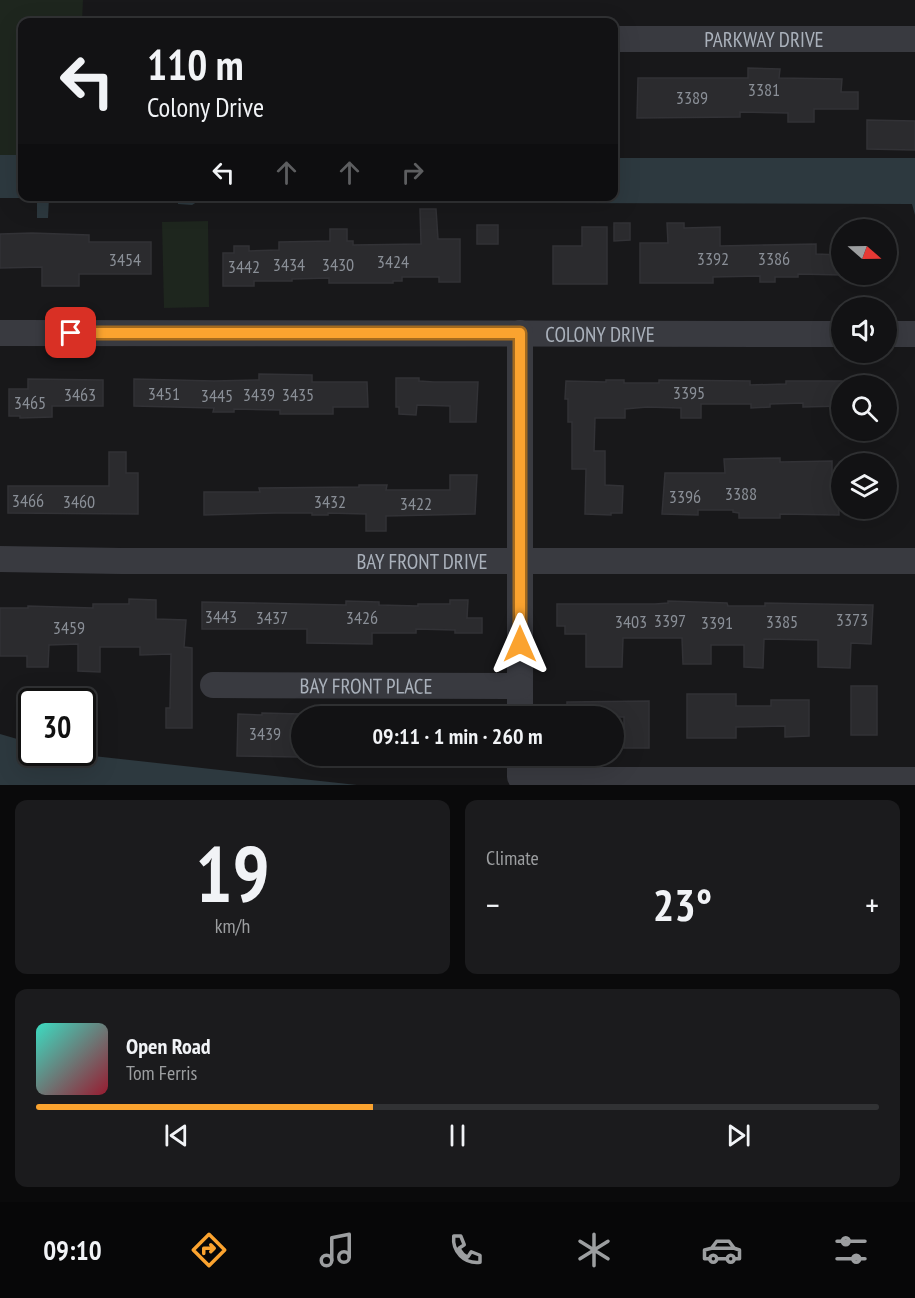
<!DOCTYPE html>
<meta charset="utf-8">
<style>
body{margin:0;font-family:"PT Sans Narrow",sans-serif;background:#1b1b1d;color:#f1f3f6;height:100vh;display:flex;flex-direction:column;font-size:22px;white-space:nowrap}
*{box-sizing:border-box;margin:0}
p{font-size:20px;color:#9c9ea0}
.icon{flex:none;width:33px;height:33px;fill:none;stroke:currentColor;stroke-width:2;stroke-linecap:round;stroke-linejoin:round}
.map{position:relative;height:785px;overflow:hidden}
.panel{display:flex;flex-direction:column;gap:15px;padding:15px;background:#0a0a0b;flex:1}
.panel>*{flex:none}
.hud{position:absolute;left:18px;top:18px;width:600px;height:183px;border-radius:12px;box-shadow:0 6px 24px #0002,0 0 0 2px #313234;background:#121214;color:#f1f3f6;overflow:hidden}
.needle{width:39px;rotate:110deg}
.fabs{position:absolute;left:831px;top:219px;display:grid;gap:12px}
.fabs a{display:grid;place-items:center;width:66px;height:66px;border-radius:50%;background:#121214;box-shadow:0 6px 24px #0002,0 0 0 2px #313234;font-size:30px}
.speed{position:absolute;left:18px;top:688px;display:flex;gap:12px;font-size:30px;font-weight:700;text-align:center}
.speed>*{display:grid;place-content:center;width:78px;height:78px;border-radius:50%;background:#121214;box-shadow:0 6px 24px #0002,0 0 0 2px #313234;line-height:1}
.speed .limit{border:3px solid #111;border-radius:9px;background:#fff;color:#111}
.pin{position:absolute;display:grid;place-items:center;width:51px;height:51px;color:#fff;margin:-26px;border-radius:12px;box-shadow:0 3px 9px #0006}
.me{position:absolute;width:66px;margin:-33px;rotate:0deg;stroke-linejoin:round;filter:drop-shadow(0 0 4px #0008)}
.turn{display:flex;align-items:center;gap:21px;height:126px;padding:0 30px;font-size:27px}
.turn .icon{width:78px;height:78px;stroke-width:2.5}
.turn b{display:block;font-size:42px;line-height:51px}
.lanes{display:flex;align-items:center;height:57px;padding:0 30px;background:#0003;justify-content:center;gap:30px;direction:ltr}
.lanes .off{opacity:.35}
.big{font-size:45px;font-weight:700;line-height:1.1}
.panel .tile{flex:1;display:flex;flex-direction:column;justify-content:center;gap:9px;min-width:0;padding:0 21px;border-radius:12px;background:#1b1b1d}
.panel .dial{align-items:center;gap:0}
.dial b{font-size:78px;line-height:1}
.song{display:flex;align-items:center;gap:18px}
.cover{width:72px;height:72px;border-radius:9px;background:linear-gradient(135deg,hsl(170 70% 55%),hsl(350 70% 35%))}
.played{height:6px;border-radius:3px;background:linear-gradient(90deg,#fba32f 40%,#313234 40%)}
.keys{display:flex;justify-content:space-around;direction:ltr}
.heat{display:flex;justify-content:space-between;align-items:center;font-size:33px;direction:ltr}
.panel .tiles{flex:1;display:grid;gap:15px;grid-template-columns:1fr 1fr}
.tile:last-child{grid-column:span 2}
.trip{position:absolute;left:291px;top:706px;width:333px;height:60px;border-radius:30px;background:#121214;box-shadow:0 6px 24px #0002,0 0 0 2px #313234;font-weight:700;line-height:60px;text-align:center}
.tab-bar{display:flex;height:96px;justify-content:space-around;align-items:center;background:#070708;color:#9c9ea0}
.tab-bar .icon{width:42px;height:42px}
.tab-bar .active{color:#fba32f}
.tab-bar b{font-size:27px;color:#f1f3f6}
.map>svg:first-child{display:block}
.green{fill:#1e261e}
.water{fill:#2d393f}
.building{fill:#2b2b2e;stroke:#323236;stroke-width:1.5}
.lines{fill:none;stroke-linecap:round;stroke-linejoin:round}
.minor{stroke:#393a40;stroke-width:26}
.route-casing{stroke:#a36a1f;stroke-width:15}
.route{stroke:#fba32f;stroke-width:10}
.labels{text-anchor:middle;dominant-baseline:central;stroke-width:6;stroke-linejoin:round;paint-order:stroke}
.number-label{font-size:18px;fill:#8a8f97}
.street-label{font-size:21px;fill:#aab1bb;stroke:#131315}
</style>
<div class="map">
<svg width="915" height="785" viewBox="0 0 915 785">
<rect width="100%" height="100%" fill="#18181a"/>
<g class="green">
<polygon points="0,0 83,0 82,22 22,22 22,155 0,155"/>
<polygon points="208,221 209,307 164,308 162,222"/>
</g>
<g class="water">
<polygon points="0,155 22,155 22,196 614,196 614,158 915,158 915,215 912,204 545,203 200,200 192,205 178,204 178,199 49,198 48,218 37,218 37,198 0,198"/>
<polygon points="0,734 31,743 32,753 66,753 357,785 0,785"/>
</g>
<g class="building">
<polygon points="748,68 780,69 779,78 842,79 841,92 858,92 858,109 814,109 814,122 788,122 788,113 740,112 740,117 637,118 638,78 748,78"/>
<polygon points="867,120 915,121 915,150 867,149"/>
<polygon points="420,209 436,209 438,239 460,239 460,282 439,282 439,277 402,277 402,281 393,281 393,283 329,283 329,278 292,279 292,281 254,281 254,286 223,286 223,253 234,253 234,246 249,246 249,251 279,250 279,242 330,241 330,229 347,229 347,241 353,241 353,245 421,244"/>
<polygon points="614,223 630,223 630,240 614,241"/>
<polygon points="667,223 684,223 684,228 720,227 720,246 816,244 816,254 842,255 842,275 798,274 798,277 775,277 775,282 760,282 760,276 713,277 713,283 640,283 640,243 668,243"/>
<rect x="477" y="225" width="21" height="19"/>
<polygon points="582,227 607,227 607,284 553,284 553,246 582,246"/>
<polygon points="32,233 89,235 89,242 151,242 151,274 79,274 79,286 42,286 42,267 0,268 0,234"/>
<polygon points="259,374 312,375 312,382 367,382 368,407 333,407 333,414 280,414 280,410 234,409 234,412 213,412 214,408 134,406 134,379 214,381 259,380"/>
<polygon points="396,378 419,378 419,381 434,382 478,382 476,422 450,422 450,406 417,405 416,415 399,414 399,407 396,407"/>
<polygon points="28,379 103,380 103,406 52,406 52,417 20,418 20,416 9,416 9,389 28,389"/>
<polygon points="606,380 624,380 624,383 659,383 659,380 750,381 750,385 786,384 786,381 842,381 842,406 803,407 803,403 770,404 770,407 751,408 751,404 701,404 701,418 681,418 681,408 647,407 625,409 625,418 595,418 594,451 605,451 605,485 623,486 622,513 611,513 611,515 585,514 586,469 572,469 572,422 568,422 568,399 565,399 566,381 606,382"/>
<polygon points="109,452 126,452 126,473 138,473 138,514 8,513 8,486 109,486"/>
<polygon points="780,458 780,462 832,461 832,479 838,479 839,515 780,514 780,518 739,518 739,513 733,512 733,510 698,510 698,515 662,514 665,473 725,473 724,459"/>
<polygon points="450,475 477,475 475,514 386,516 386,531 366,531 366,514 328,513 328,515 312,515 312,513 276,513 204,515 204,492 260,492 259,488 359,487 359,485 387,485 386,490 450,490"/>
<polygon points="129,599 156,600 156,619 186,620 184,647 192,648 192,728 166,728 166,708 170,708 171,654 140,655 140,647 100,647 100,672 78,671 78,644 49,645 48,667 27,667 27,656 0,656 0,608 28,608 28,606 93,608 93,604 129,604"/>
<polygon points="450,600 468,600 467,618 482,618 482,633 455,633 455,630 416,629 416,633 372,633 372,644 307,643 307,629 202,629 202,602 346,605 346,601 379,602 379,605 418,606 418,604 450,604"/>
<polygon points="668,601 727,603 728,606 765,606 765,603 873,605 871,644 851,643 850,668 818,667 818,640 764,639 763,668 744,667 744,645 711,645 711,664 683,664 682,638 623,638 622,667 586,667 586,634 565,634 565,626 557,626 557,604 655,604 668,603"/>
<rect x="851" y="686" width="26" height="49"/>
<polygon points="687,694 736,694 736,706 771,706 771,700 809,700 809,736 785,737 785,726 736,727 736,738 687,738"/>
<polygon points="649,701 649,748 624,748 624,717 567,717 567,702"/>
<polygon points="262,713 301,714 299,757 237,756 238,714 262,715"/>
</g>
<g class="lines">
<g class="minor">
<path id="s1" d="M 614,39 L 915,39"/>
<path id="s2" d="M 0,333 L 842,334"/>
<polyline points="520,333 520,717"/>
<polyline points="886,334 915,334"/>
<path id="s3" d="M 0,559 L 121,561 L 915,561"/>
<path id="s4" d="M 213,685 L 520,686"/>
<polyline points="520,756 520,777 568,780 915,780"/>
</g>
</g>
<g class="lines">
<defs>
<polyline id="route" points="71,333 520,333 520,644"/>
</defs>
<use href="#route" class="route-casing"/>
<use href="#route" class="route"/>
</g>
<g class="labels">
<g class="number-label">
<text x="764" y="89">3381</text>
<text x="692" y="97">3389</text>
<text x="713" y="258">3392</text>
<text x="774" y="258">3386</text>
<text x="125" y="259">3454</text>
<text x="393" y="261">3424</text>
<text x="289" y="264">3434</text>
<text x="338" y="264">3430</text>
<text x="244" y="266">3442</text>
<text x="689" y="392">3395</text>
<text x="164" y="393">3451</text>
<text x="80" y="394">3463</text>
<text x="259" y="394">3439</text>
<text x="298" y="394">3435</text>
<text x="217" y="395">3445</text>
<text x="30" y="402">3465</text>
<text x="741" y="493">3388</text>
<text x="685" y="496">3396</text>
<text x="28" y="500">3466</text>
<text x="79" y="501">3460</text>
<text x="330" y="501">3432</text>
<text x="416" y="503">3422</text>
<text x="221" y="616">3443</text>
<text x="272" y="617">3437</text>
<text x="362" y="617">3426</text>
<text x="852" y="619">3373</text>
<text x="670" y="620">3397</text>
<text x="631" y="621">3403</text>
<text x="782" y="621">3385</text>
<text x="717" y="622">3391</text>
<text x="69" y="627">3459</text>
<text x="265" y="733">3439</text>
</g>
<g class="street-label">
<text stroke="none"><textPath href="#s1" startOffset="150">PARKWAY DRIVE</textPath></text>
<text stroke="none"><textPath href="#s2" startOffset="600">COLONY DRIVE</textPath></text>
<text stroke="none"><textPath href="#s3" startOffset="422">BAY FRONT DRIVE</textPath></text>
<text stroke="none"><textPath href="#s4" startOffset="153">BAY FRONT PLACE</textPath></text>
</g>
</g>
</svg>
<div class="fabs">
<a><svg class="needle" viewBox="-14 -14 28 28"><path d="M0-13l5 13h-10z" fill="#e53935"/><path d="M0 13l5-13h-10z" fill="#9c9ea0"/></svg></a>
<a><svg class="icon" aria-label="sound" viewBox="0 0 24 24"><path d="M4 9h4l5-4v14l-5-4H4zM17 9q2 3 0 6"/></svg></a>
<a><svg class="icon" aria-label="search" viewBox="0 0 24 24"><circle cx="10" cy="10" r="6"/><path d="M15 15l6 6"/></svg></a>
<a><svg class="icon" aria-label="layers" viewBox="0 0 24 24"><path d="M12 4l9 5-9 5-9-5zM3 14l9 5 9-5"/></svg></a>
</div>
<div class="speed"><div class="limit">30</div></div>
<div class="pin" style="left:71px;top:333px;background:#d93025"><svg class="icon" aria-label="arrive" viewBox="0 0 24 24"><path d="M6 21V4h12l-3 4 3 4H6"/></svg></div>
<svg class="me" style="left:520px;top:644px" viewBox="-20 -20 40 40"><path d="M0-17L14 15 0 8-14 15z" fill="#fba32f" stroke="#fff" stroke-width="4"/></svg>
<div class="trip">09:11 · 1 min · 260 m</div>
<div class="hud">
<div class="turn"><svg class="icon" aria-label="left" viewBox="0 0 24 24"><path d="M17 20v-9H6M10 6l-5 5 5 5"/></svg><div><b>110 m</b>Colony Drive</div></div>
<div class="lanes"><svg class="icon" aria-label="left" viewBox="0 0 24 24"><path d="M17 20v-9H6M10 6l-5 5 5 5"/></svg><svg class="icon off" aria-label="ahead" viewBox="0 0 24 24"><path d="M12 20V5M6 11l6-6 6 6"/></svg><svg class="icon off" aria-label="ahead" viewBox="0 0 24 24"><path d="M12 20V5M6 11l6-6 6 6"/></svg><svg class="icon off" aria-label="right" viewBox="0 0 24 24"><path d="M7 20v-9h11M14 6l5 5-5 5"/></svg></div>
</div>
</div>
<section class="panel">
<div class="tiles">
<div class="tile dial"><b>19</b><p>km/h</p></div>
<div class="tile"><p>Climate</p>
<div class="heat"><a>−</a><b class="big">23°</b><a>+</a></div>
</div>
<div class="tile">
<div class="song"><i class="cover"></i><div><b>Open Road</b><p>Tom Ferris</p></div></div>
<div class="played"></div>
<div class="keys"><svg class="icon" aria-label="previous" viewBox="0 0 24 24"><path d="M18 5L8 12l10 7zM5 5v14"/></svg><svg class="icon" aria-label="pause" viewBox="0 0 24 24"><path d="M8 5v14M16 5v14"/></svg><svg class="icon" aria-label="next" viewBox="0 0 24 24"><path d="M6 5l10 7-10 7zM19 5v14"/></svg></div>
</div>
</div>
</section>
<nav class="tab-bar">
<b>09:10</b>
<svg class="icon active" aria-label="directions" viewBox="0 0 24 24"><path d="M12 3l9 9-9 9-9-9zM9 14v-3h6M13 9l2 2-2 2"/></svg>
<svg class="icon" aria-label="music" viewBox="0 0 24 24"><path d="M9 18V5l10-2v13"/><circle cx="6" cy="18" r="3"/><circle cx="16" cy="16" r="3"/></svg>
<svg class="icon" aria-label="phone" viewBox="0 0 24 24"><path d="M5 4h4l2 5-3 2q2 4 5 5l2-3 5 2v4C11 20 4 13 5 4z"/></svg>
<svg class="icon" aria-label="climate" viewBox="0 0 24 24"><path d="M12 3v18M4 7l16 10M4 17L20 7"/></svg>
<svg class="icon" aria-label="car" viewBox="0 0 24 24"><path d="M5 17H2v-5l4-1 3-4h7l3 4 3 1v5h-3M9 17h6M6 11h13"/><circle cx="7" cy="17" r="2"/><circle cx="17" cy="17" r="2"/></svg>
<svg class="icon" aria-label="filters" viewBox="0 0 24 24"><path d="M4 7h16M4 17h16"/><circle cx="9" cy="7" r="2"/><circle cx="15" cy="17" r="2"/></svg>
</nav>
